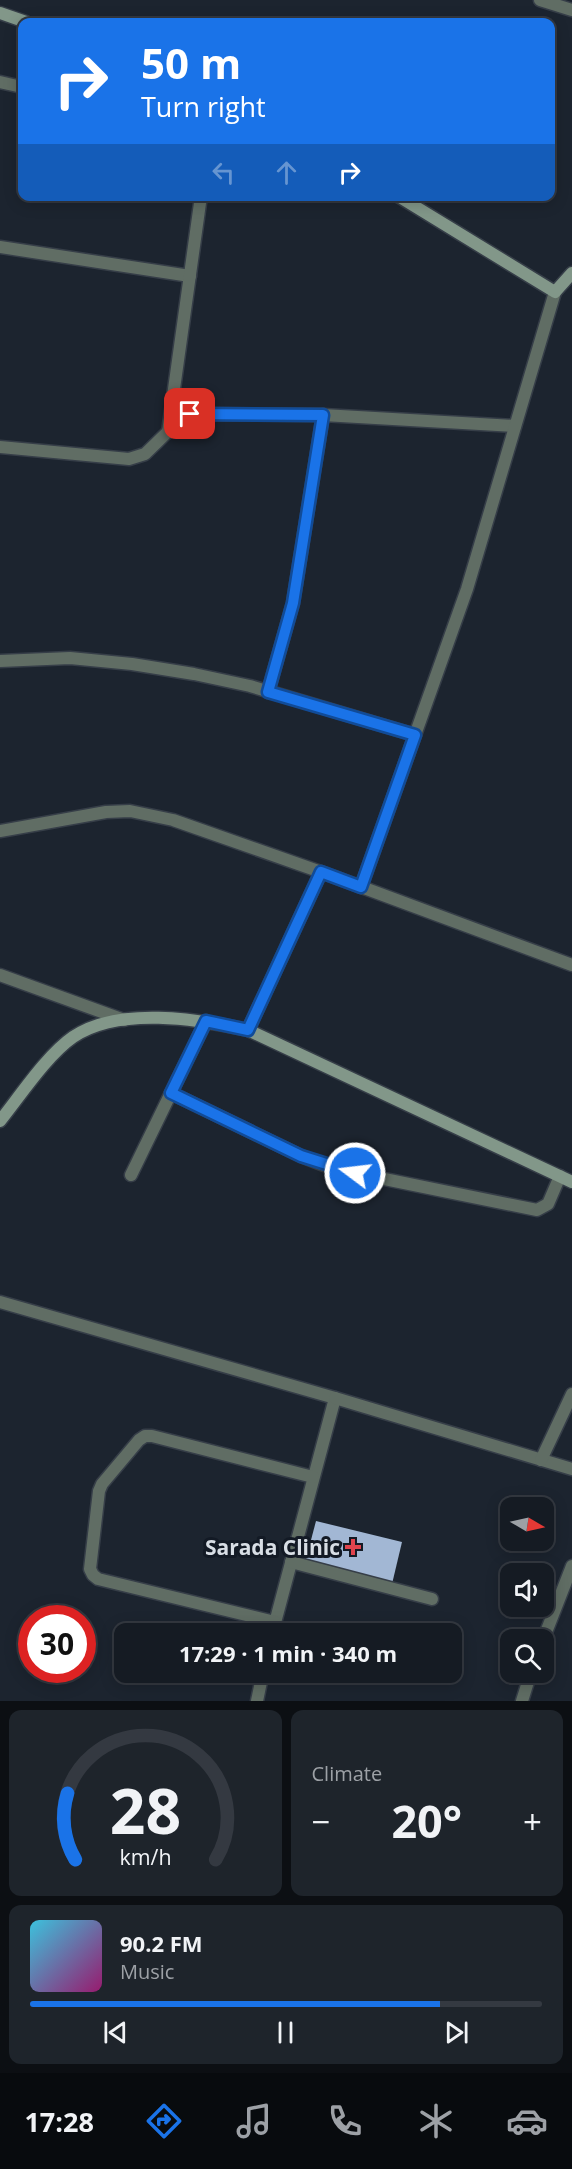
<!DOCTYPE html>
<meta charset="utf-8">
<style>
body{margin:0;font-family:"Open Sans",sans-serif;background:#1e242b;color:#f1f3f6;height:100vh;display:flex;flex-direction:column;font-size:22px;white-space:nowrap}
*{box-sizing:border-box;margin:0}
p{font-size:20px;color:#9da1a6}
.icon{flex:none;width:33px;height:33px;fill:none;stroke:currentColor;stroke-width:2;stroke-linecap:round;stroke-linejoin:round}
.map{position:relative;height:1701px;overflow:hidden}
.sheet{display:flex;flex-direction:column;gap:9px;padding:9px;background:#0c0f13;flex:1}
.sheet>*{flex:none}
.guide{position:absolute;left:18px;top:18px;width:537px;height:183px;border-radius:12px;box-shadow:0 3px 15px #0003,0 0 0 2px #343941;background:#1a73e8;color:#fff;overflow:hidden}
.needle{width:39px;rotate:99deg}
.controls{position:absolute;left:500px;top:1497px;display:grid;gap:12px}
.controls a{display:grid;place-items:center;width:54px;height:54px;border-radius:12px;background:#151b23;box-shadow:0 3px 15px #0003,0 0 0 2px #343941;font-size:30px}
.speed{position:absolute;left:18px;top:1605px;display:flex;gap:12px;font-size:30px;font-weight:700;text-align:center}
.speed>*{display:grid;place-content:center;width:78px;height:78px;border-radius:50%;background:#151b23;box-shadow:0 3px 15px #0003,0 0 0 2px #343941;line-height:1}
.speed .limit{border:9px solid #d22;background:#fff;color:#111}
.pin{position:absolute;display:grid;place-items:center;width:51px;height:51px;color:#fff;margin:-26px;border-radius:12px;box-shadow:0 3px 9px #0006}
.me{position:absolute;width:66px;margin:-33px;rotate:285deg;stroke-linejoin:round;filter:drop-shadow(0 0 4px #0008)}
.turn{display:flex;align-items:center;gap:21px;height:126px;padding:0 24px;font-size:27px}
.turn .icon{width:78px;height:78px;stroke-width:2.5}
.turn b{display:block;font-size:42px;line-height:51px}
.lanes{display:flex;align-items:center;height:57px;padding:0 24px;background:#0003;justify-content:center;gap:30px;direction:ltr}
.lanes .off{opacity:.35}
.big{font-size:45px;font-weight:700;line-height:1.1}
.sheet .card{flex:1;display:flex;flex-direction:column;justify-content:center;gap:9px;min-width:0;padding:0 21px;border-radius:12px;background:#1e242b}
.sheet .dial{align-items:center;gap:0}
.dial svg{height:156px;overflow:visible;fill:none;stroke:#343941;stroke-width:7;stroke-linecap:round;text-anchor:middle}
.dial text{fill:#f1f3f6;stroke:none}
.song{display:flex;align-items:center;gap:18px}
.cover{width:72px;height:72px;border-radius:9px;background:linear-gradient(135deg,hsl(190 70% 55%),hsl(320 70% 35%))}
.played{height:6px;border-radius:3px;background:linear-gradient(90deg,#1a73e8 80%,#343941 80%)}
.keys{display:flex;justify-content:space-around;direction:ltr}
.heat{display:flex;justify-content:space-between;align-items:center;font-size:33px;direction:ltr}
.sheet .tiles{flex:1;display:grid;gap:9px;grid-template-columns:1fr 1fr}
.card:last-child{grid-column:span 2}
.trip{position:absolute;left:114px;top:1623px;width:348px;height:60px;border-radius:12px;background:#151b23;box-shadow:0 3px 15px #0003,0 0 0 2px #343941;font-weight:700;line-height:60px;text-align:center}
.menu{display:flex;height:96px;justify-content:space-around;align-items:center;background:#080b0e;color:#9da1a6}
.menu .icon{width:42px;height:42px}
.menu .on{color:#1a73e8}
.menu b{font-size:27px;color:#f1f3f6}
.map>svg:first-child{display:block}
.building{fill:#a2b7d4}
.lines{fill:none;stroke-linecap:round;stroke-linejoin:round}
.street-casing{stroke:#363e48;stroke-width:15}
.secondary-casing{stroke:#363e48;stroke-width:15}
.street{stroke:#606d64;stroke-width:12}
.secondary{stroke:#829789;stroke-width:12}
.route-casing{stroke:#114b97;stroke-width:15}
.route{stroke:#1a73e8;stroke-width:10}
.health-dot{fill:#e0444e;stroke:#131a25;stroke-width:2}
.labels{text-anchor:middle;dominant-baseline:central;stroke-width:6;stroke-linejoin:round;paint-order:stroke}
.poi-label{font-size:21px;font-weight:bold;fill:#d8dee5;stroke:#131a25;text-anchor:end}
</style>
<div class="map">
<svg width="572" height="1701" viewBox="0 0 572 1701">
<rect width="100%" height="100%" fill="#1c242f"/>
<polygon class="building" points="316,1521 402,1542 392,1584 305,1563"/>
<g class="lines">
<defs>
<g id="street">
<polyline points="540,0 572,10"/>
<polyline points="0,82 22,87"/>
<polyline points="0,247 190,276"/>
<polyline points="168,432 201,196"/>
<polyline points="0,447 129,459 145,454 184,416 190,414 323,415 515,426"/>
<polyline points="0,661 70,658 132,664 194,674 250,686 415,735"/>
<polyline points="268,692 293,603 323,415"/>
<polyline points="0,831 106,812 130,811 173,820 321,872"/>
<polyline points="361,887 467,589 555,292"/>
<polyline points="0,975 124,1020"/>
<polyline points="248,1030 321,872 572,965"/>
<polyline points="171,1093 301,1156 324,1165 355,1173 537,1210 548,1204 560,1176"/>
<polyline points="131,1175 206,1021"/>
<polyline points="0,1302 335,1398 272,1634"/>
<polyline points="335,1398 572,1469"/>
<polyline points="541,1460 572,1394"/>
<polyline points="291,1562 432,1599"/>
<polyline points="275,1622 98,1579 93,1575 90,1569 99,1491 102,1484 139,1440 145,1436 152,1436 313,1477"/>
<polyline points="543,1640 572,1566"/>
<polyline points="257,1701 263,1672"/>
<polyline points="522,1701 531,1672"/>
</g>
<g id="secondary">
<polyline points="0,13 26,22"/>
<polyline points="398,196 555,292 572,273"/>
<path d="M 0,1121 C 20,1096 47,1055 73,1037 C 119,1006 197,1019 248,1030 L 572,1182"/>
</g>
</defs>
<use href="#street" class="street-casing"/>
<use href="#secondary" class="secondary-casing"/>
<use href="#street" class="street"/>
<use href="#secondary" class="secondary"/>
</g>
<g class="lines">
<defs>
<polyline id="route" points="190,414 323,415 293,603 268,692 415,735 361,887 321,872 248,1030 206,1021 171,1093 301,1156 355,1173"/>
</defs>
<use href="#route" class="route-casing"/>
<use href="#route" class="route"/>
</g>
<path class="health-dot" d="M350 1538h6v6h6v6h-6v6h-6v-6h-6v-6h6z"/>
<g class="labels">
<g class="poi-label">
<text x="340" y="1547">Sarada Clinic</text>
</g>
</g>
</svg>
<div class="controls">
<a><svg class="needle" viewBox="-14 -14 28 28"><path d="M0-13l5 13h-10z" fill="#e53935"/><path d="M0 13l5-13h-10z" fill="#9da1a6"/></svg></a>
<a><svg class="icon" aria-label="sound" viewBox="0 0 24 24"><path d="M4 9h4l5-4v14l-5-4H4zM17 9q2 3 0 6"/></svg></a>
<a><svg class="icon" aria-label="search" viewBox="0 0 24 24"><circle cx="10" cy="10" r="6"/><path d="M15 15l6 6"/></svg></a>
</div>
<div class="speed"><div class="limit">30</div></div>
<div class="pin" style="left:190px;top:414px;background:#d93025"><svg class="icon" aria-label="arrive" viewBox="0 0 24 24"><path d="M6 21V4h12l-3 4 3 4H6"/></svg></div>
<svg class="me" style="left:355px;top:1173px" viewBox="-20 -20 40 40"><circle r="17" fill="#1a73e8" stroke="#fff" stroke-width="3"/><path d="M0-11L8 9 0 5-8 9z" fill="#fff"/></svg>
<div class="trip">17:29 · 1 min · 340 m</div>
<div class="guide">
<div class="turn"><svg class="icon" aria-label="right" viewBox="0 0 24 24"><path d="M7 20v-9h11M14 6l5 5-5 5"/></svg><div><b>50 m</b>Turn right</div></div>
<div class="lanes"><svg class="icon off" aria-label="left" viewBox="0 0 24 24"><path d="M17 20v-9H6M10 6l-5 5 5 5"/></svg><svg class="icon off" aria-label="ahead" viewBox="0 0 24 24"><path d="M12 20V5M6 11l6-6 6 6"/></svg><svg class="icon" aria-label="right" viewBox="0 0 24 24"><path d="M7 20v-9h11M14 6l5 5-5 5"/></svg></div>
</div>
</div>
<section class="sheet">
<div class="tiles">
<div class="card dial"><svg viewBox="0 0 100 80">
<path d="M14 69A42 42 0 1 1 86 69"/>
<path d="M14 69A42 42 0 0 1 10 35" stroke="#1a73e8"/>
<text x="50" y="56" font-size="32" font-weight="700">28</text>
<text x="50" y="72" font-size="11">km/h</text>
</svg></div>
<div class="card"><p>Climate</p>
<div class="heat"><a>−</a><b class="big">20°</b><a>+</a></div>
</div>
<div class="card">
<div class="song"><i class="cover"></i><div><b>90.2 FM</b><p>Music</p></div></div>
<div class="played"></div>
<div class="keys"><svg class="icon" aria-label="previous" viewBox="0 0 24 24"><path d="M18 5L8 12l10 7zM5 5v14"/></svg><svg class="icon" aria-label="pause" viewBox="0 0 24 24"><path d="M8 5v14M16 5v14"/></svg><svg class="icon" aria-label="next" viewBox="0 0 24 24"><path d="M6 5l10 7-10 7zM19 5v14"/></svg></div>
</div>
</div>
</section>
<nav class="menu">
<b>17:28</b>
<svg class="icon on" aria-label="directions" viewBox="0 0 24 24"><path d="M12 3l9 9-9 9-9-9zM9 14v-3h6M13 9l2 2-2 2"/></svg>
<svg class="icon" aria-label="music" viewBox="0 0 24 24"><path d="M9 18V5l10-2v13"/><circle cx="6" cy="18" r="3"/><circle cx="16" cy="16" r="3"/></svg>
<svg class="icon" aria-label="phone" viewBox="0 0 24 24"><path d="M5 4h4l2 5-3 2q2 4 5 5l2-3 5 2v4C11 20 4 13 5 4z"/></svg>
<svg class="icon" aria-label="climate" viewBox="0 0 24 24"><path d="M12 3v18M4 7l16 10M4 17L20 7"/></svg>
<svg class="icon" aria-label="car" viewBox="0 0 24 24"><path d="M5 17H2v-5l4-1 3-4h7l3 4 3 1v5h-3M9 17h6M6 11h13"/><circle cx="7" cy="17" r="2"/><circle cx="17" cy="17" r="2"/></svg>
</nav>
